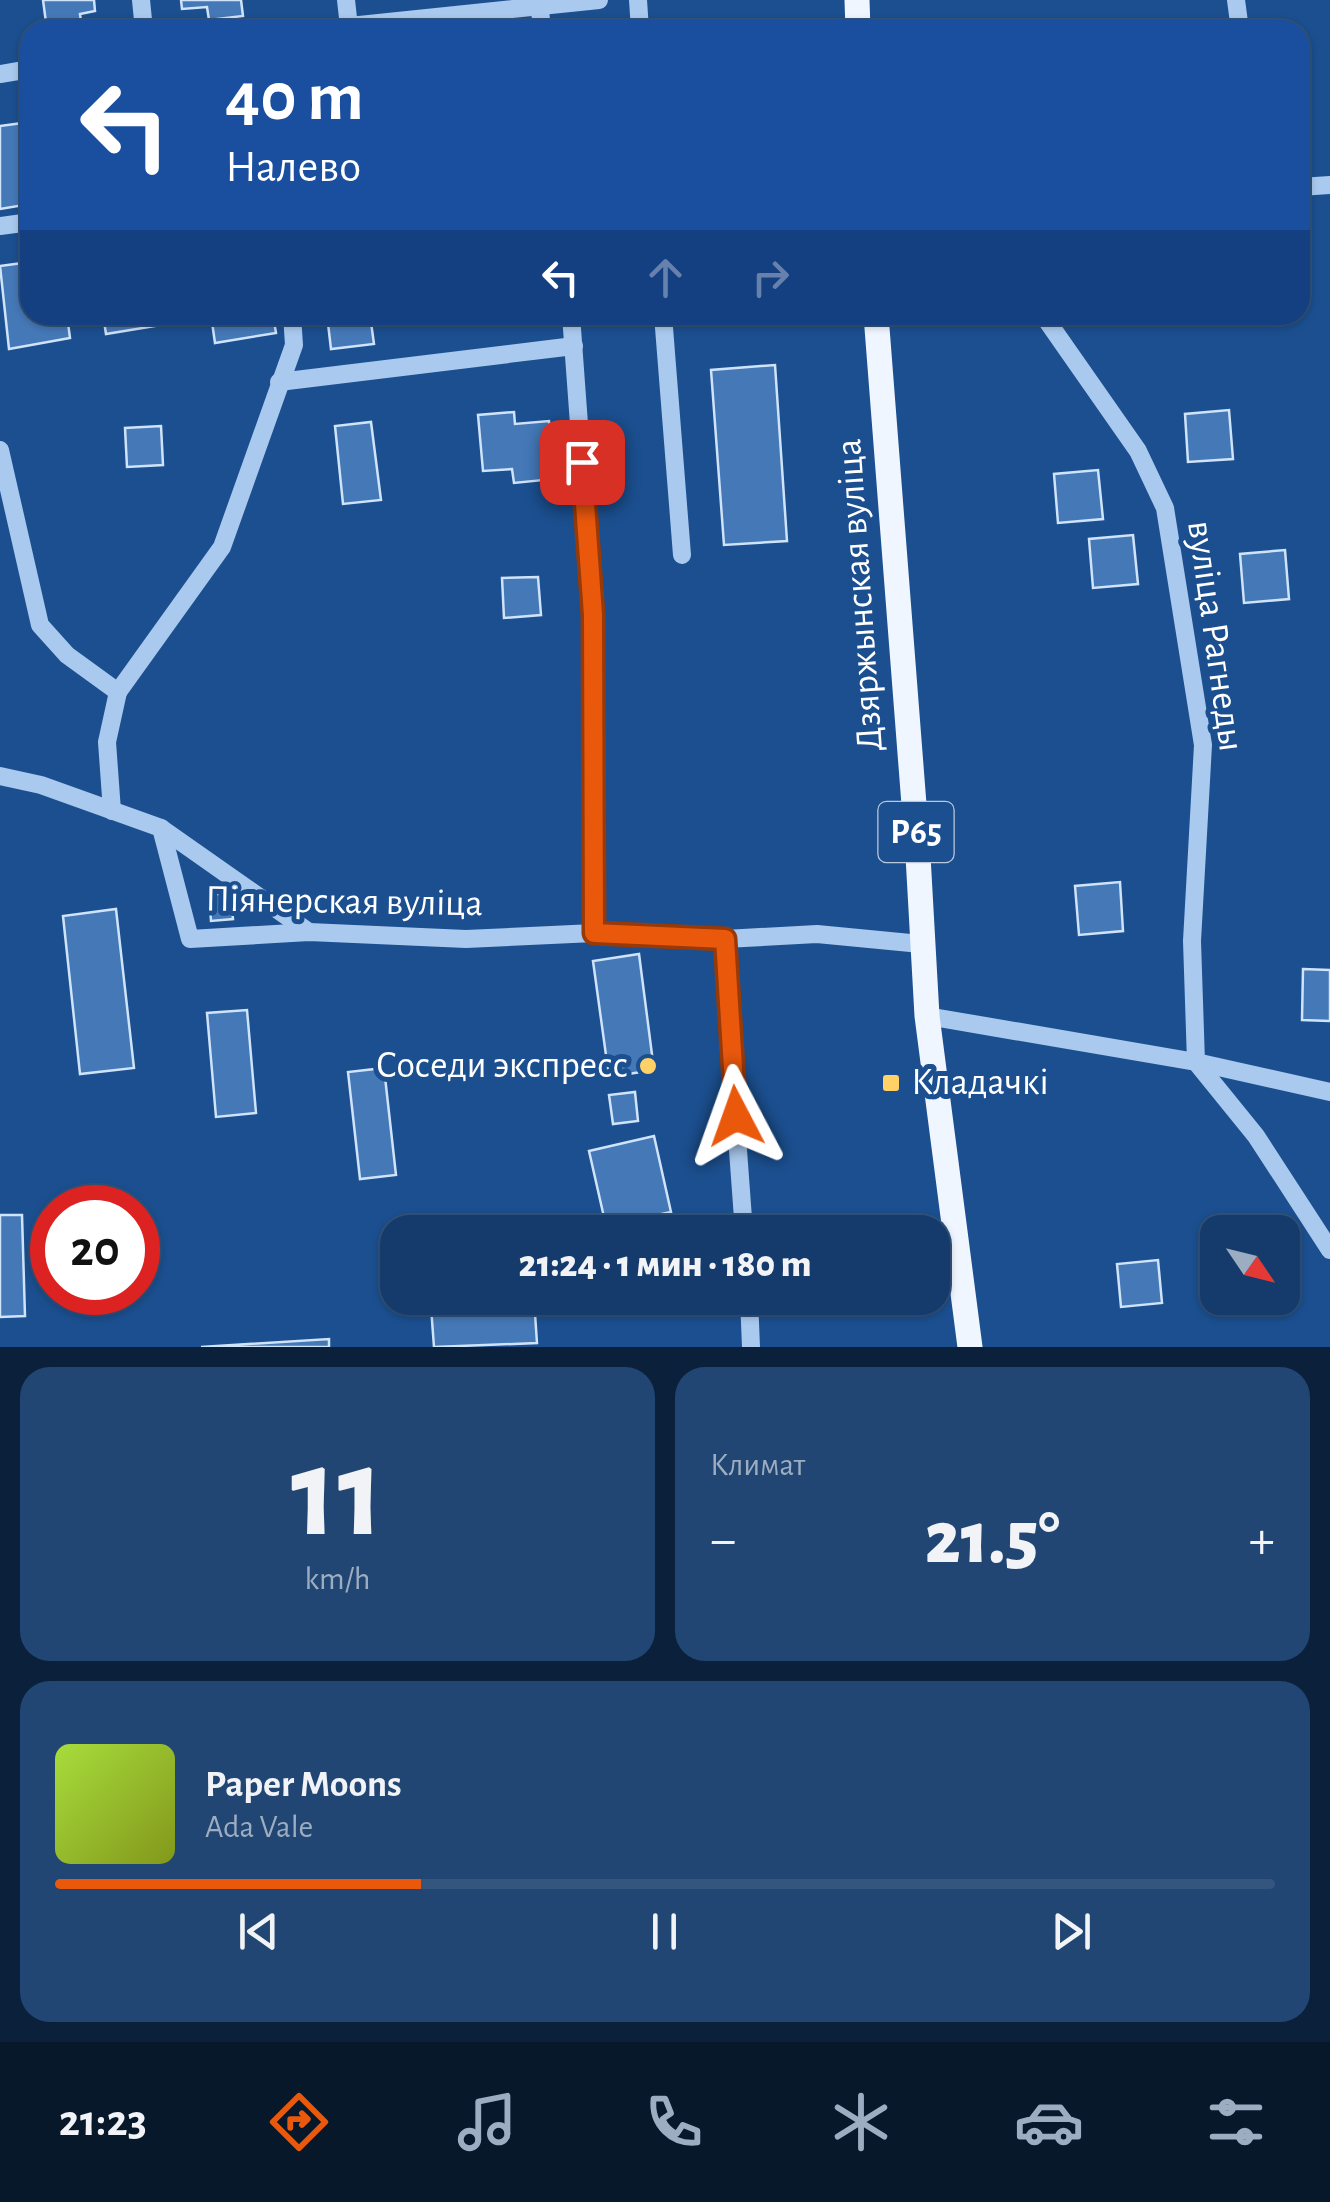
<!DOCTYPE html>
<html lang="ru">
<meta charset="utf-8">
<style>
body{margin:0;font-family:"Alegreya Sans",sans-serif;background:#214673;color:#f1f3f6;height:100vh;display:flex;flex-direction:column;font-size:38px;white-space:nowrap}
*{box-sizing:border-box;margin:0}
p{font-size:32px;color:#9dadc1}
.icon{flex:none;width:55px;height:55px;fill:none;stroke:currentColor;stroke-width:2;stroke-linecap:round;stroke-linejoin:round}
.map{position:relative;height:1347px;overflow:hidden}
.panel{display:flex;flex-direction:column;gap:20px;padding:20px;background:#0b203b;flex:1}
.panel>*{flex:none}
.banner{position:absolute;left:20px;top:20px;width:1290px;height:305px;border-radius:30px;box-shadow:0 2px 8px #0004,0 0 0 2px #33557e;background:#1a4fa0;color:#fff;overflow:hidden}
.needle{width:65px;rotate:125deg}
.tools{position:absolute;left:1200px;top:1215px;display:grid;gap:20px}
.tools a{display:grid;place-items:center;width:100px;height:100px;border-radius:20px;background:#143b6b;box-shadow:0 2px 8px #0004,0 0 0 2px #33557e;font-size:50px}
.speed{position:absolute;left:30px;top:1185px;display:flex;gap:20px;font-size:50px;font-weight:700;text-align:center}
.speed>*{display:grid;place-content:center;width:130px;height:130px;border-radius:50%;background:#143b6b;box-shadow:0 2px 8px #0004,0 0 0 2px #33557e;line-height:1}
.speed .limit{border:15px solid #d22;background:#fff;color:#111}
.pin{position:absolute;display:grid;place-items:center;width:85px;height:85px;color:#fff;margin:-42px;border-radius:20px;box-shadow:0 5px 15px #0006}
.me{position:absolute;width:110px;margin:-55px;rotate:356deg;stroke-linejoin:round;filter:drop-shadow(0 0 8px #0008)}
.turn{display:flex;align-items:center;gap:35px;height:210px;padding:0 40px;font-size:45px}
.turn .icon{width:130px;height:130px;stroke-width:2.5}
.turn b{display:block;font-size:70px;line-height:85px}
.lanes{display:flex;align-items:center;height:95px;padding:0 40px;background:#0003;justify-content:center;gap:50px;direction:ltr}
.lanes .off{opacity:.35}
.big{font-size:75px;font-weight:800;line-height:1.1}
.panel .tile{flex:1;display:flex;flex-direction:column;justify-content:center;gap:15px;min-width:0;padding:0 35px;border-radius:30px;background:#214673}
.panel .dial{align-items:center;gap:0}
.dial b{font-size:130px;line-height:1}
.song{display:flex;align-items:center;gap:30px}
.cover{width:120px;height:120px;border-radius:15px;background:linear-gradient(135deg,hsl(80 70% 55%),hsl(70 70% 35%))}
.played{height:10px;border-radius:5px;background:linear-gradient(90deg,#ea580c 30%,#33557e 30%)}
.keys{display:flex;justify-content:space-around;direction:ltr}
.heat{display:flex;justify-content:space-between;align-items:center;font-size:55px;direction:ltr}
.panel .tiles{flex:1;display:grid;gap:20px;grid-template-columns:1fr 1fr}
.tile:last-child{grid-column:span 2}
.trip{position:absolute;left:380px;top:1215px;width:570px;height:100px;border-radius:30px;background:#143b6b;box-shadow:0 2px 8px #0004,0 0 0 2px #33557e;font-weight:800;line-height:100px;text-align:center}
.menu{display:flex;height:160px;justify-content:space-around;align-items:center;background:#08182b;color:#9dadc1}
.menu .icon{width:70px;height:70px}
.menu .current{color:#ea580c}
.menu b{font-size:45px;color:#f1f3f6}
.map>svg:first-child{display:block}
.building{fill:#4478b7;stroke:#cfe3fa;stroke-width:2.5}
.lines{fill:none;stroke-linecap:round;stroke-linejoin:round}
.minor{stroke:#a9c9ee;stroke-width:18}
.major{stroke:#f0f6ff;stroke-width:25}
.route-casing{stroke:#983908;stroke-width:25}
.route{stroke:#ea580c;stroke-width:18}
.poi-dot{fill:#ffd166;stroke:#1b4f8f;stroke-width:4}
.labels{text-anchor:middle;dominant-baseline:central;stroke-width:10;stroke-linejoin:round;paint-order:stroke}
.shield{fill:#1b4f8f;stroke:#bbcadd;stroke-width:2.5}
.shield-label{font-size:35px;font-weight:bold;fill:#fff}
.street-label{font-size:38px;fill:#fff;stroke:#1b4f8f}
.poi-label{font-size:38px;fill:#fff;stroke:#1b4f8f;text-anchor:end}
</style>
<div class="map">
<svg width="1330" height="1347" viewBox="0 0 1330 1347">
<rect width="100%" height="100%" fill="#1b4f8f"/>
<g class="building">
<polygon points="43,0 94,0 95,11 80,14 82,30 47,30"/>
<polygon points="181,0 241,0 243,16 209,20 207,7 182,9"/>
<polygon points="30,122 30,204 0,209 0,126"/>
<polygon points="30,262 30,315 67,315 70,338 9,349 0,266"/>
<polygon points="103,315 165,315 167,324 106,334"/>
<polygon points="211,315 273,315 276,333 215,343"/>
<polygon points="327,315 370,315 374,344 331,349"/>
<polygon points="775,365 787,541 724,545 711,370"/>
<polygon points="1229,410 1233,459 1188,462 1185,414"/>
<polygon points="514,412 515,424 549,421 553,469 543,470 544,480 514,483 512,469 483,471 478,415"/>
<polygon points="371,422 381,500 343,504 335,426"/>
<polygon points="161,426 163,465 127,467 125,428"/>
<polygon points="1098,470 1103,519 1058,523 1054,474"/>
<polygon points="1133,535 1138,584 1093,588 1089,539"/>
<polygon points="1285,550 1289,599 1244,603 1240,554"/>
<polygon points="538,577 541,615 504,618 502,578"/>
<polygon points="1120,882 1123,931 1079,935 1075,886"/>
<polygon points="230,893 233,919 211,921 209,895"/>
<polygon points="116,909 134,1068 80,1074 63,916"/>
<polygon points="639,954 654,1070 609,1077 593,961"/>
<polygon points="1303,969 1330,970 1330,1021 1302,1020"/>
<polygon points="247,1010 256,1113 216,1117 207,1013"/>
<polygon points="384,1068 396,1175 360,1179 348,1072"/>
<polygon points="635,1092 638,1121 613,1124 609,1095"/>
<polygon points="654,1136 671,1212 606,1226 589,1151"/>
<polygon points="0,1215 22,1215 25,1316 0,1317"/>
<polygon points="1158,1260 1162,1303 1121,1307 1117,1264"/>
<polygon points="662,1298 690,1298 691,1312 664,1315"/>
<polygon points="534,1299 537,1343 434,1347 431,1307"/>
<polygon points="329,1339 329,1347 201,1347"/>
</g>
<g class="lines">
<g class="minor">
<polyline points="141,0 144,30"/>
<polyline points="346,0 349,27"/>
<polyline points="539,0 542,30"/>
<polyline points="638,0 640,30"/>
<polyline points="1236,0 1240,30"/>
<polyline points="311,30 599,0"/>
<polyline points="0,74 30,69"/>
<polyline points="1300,187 1330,185"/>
<polyline points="0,226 30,222"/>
<polyline points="571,315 593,615 594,933"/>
<polyline points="663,315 682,555"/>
<polyline points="1043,315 1138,451 1165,508 1203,745 1192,941 1196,1062 1256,1136 1330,1250"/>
<polyline points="279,382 574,346"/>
<polyline points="0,450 40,625 67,655 118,692 222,547 294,345 292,315"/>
<polyline points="0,776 41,785 161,828 190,939 309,932 466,939 594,933 725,939 817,934 921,944"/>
<polyline points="112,811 107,742 118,692"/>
<polyline points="161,828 309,932"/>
<polyline points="725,939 727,1000 744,1232"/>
<polyline points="927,1016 1196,1062 1330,1092"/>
<polyline points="749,1298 751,1347"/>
</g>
<g class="major">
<polyline points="857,0 858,30"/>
<polyline points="876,315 918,856 927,1016 970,1347"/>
</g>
</g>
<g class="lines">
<defs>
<polyline id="route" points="582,462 593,615 594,933 725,939 736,1116"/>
</defs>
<use href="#route" class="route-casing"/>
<use href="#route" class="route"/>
</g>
<g class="poi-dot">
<circle cx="648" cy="1066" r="10"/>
<rect x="881" y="1073" width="20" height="20" rx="5"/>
</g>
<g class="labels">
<rect class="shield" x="878.5" y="802" width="75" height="60" rx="8"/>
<g class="shield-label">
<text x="916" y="832">Р65</text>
</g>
<g class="street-label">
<text transform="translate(860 595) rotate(-94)">Дзяржынская вуліца</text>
<text transform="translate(1215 636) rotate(82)">вуліца Рагнеды</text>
<text transform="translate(344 902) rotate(1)">Піянерская вуліца</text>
</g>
<g class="poi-label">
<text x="628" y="1066">Соседи экспресс</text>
<text x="911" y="1083" text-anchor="start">Кладачкі</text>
</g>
</g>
</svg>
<div class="tools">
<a><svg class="needle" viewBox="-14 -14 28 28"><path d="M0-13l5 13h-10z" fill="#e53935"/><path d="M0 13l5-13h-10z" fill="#9dadc1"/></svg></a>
</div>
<div class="speed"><div class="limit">20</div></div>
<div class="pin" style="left:582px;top:462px;background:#d93025"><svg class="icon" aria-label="arrive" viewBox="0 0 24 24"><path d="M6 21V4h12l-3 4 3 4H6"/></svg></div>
<svg class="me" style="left:736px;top:1116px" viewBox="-20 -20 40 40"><path d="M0-17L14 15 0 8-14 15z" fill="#ea580c" stroke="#fff" stroke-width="4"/></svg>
<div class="trip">21:24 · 1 мин · 180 m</div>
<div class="banner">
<div class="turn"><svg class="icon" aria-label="left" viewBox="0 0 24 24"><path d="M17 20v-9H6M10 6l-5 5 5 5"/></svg><div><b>40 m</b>Налево</div></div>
<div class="lanes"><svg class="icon" aria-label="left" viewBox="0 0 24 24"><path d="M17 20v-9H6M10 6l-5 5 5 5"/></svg><svg class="icon off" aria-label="ahead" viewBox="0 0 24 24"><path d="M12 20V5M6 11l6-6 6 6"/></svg><svg class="icon off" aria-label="right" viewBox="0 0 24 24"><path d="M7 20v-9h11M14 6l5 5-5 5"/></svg></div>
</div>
</div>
<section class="panel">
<div class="tiles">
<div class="tile dial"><b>11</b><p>km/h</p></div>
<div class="tile"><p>Климат</p>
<div class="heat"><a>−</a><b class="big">21.5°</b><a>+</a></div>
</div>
<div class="tile">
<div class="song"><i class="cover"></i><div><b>Paper Moons</b><p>Ada Vale</p></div></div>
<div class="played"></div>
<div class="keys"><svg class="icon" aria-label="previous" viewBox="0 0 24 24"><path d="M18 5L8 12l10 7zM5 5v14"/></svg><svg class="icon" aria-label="pause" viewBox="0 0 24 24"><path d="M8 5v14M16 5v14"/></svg><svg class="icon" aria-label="next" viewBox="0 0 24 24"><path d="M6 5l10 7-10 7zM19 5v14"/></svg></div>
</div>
</div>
</section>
<nav class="menu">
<b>21:23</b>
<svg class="icon current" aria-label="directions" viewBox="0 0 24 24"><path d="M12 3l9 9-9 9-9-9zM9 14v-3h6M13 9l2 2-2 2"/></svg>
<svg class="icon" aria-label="music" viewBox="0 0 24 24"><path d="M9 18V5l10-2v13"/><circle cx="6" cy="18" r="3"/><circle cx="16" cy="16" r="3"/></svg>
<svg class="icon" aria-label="phone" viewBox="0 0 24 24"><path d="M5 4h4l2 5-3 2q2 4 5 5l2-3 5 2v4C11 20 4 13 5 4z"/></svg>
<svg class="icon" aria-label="climate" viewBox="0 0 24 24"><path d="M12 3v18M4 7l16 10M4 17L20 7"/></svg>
<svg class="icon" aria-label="car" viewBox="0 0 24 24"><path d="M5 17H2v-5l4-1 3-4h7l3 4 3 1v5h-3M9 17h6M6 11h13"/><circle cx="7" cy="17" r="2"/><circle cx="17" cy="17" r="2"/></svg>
<svg class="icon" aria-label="filters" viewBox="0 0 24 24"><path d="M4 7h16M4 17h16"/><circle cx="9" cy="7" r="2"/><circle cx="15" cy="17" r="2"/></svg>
</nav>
